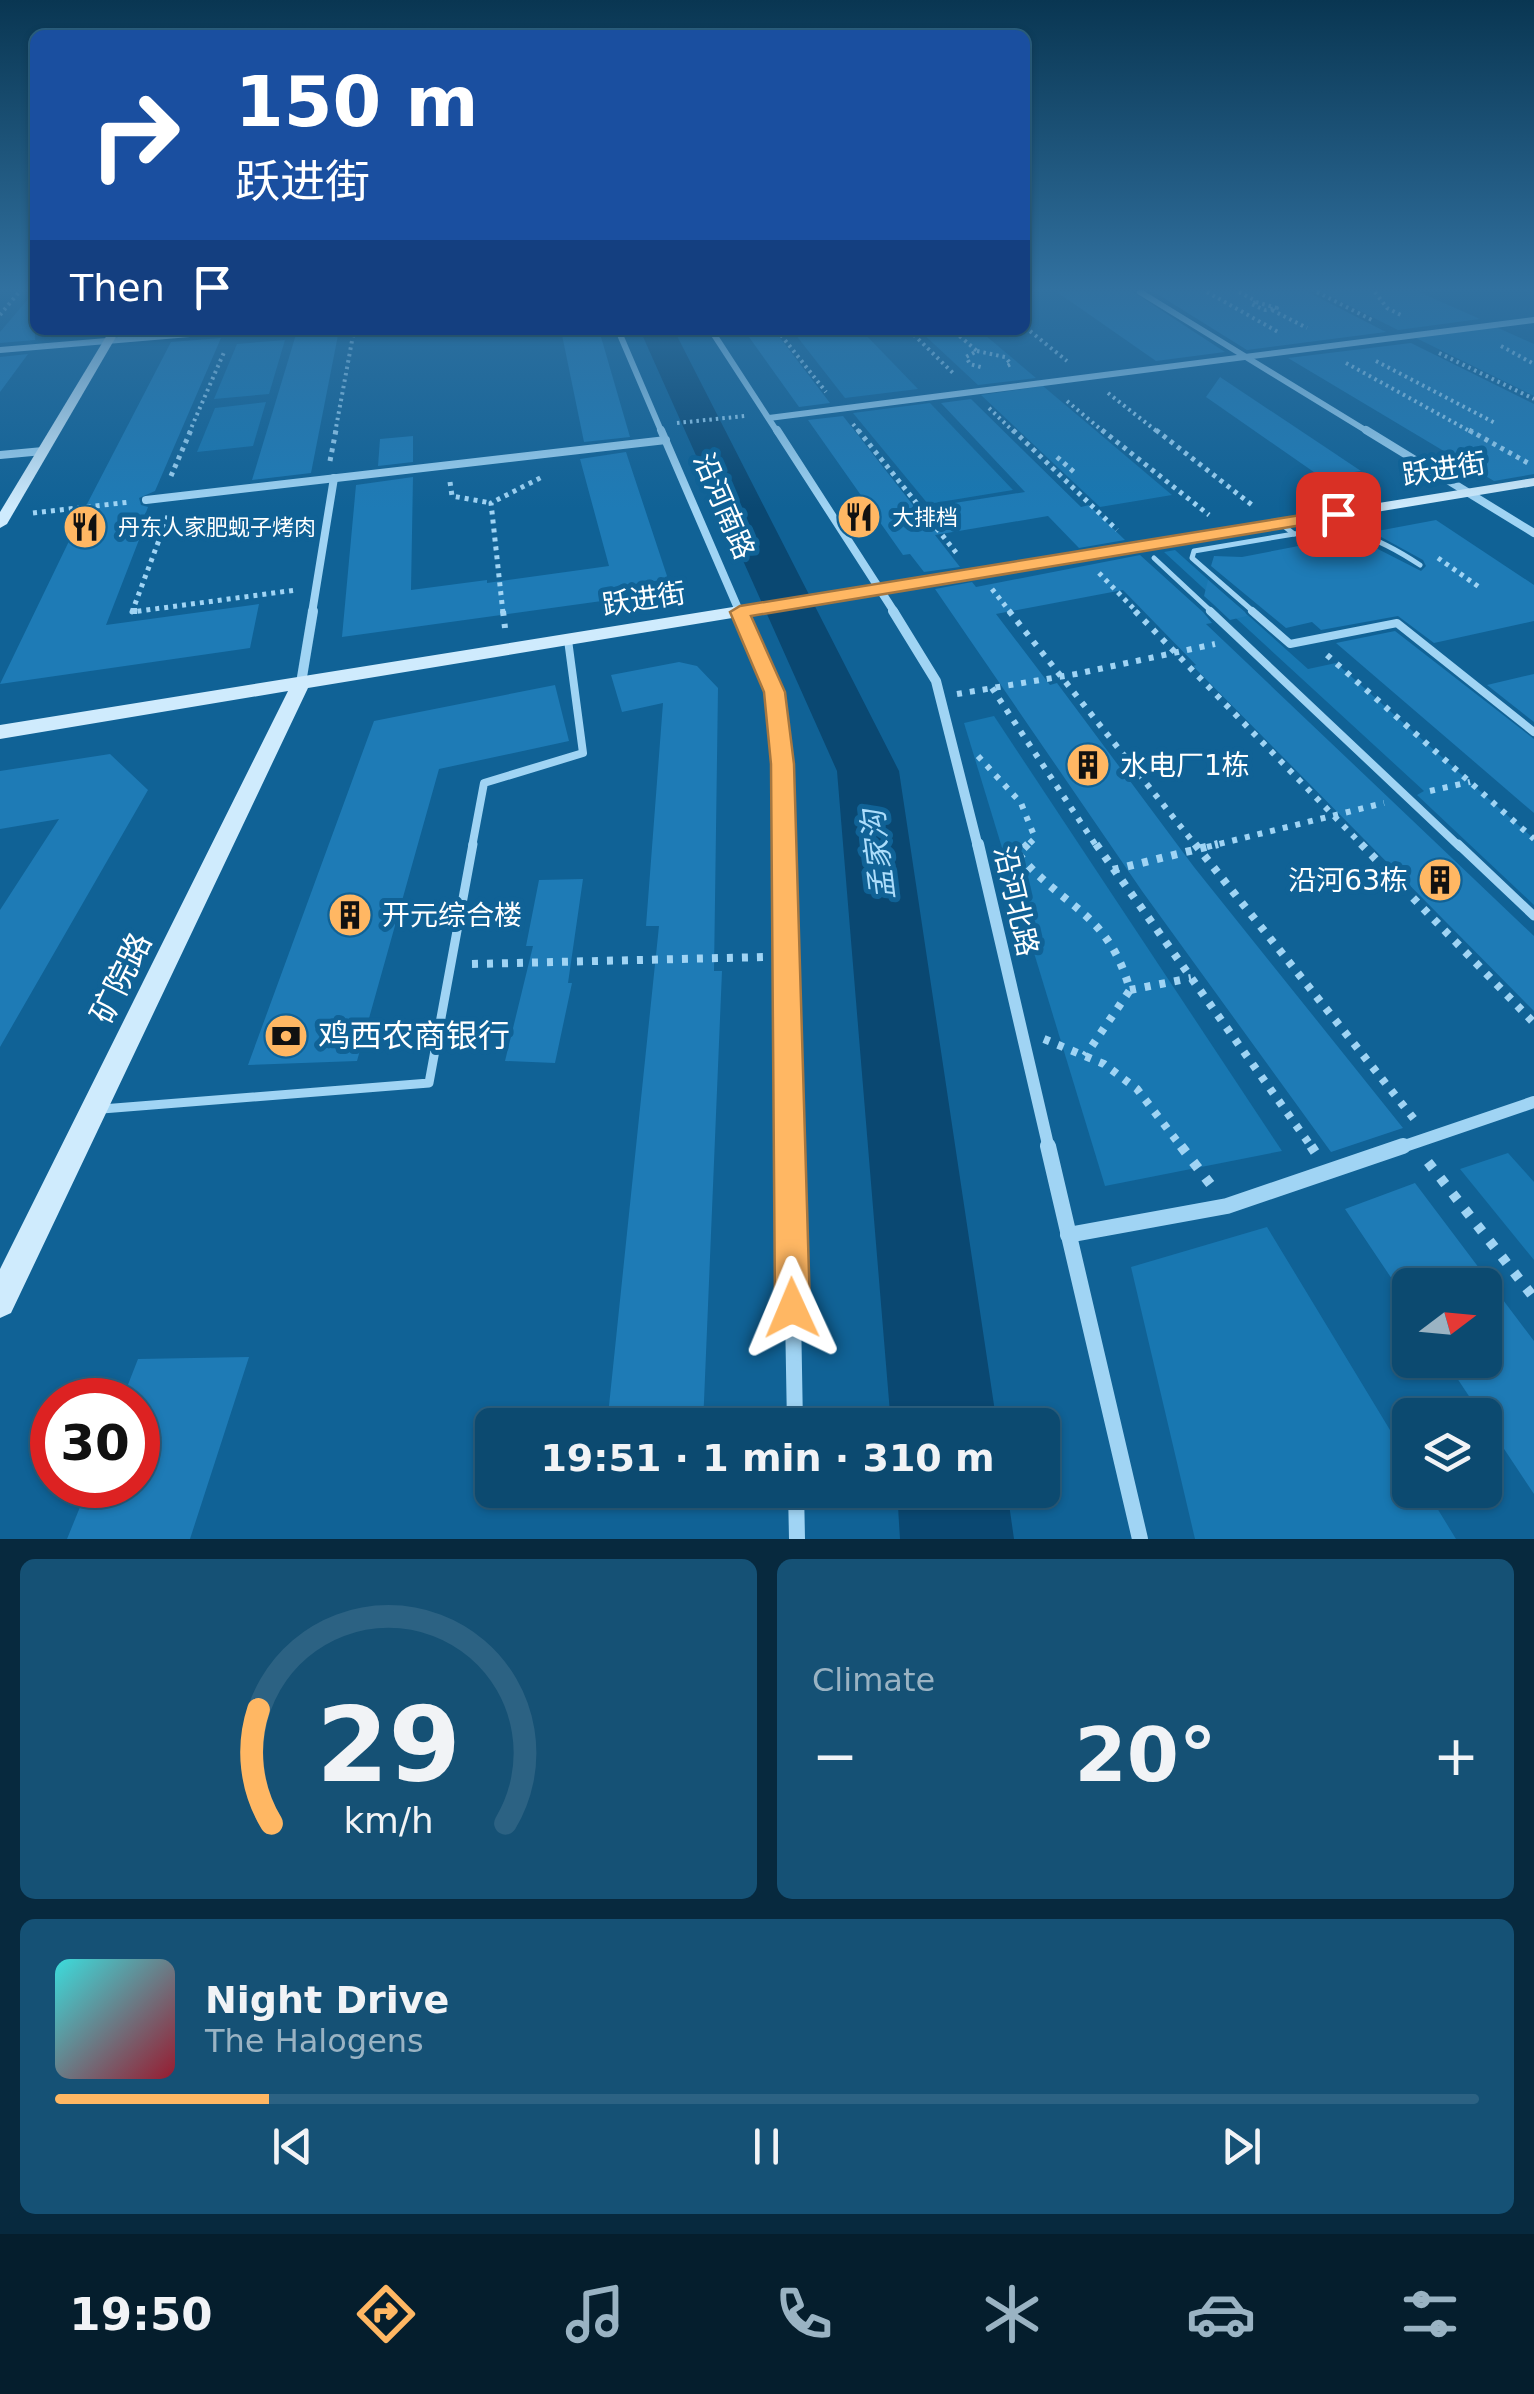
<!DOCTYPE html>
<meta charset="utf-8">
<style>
body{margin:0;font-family:"DejaVu Sans","Noto Sans SC",sans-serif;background:#155175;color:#f1f3f6;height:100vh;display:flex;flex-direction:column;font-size:38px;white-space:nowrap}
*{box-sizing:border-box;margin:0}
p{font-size:32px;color:#9ab3c3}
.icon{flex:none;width:55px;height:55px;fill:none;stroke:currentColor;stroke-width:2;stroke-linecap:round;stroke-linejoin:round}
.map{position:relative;height:1539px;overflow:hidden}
.drawer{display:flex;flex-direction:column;gap:20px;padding:20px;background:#07293e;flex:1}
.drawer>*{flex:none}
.hud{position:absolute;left:30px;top:30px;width:1000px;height:305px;border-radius:15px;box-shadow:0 2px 8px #0004,0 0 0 2px #2c6283;background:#1a4fa0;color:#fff;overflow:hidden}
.needle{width:65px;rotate:74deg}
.fabs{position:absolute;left:1392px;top:1268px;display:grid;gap:20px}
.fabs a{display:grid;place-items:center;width:110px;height:110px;border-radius:15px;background:#0c4a70;box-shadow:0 2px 8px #0004,0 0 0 2px #2c6283;font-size:50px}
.speed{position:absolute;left:30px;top:1378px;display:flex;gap:20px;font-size:50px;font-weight:700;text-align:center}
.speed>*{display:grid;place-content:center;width:130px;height:130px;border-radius:50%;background:#0c4a70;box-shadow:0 2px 8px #0004,0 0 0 2px #2c6283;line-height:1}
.speed .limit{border:15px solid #d22;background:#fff;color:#111}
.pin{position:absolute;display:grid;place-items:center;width:85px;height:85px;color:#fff;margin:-42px;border-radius:20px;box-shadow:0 5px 15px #0006}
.me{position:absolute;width:110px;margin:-55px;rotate:359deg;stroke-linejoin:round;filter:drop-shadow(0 0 8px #0008)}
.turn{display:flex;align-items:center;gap:35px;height:210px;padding:0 40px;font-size:45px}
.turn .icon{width:130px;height:130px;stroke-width:2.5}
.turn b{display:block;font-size:70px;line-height:85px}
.then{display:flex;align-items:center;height:95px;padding:0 40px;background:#0003;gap:20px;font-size:38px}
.big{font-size:75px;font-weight:800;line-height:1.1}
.drawer .widget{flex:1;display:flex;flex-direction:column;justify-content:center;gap:15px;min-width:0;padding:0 35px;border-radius:15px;background:#155175}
.drawer .dial{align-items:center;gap:0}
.dial svg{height:260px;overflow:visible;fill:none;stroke:#2c6283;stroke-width:7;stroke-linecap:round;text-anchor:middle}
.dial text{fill:#f1f3f6;stroke:none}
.song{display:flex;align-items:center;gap:30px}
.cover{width:120px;height:120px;border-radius:15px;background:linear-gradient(135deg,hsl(180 70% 55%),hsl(350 70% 35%))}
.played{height:10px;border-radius:5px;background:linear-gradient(90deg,#ffb763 15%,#2c6283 15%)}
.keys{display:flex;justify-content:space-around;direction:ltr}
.heat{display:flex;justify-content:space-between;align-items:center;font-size:55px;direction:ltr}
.drawer .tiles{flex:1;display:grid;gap:20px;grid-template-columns:1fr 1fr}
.widget:last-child{grid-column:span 2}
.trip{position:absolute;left:475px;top:1408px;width:585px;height:100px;border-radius:15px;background:#0c4a70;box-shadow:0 2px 8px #0004,0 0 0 2px #2c6283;font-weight:800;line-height:100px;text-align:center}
.dock{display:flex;height:160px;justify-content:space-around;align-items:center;background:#051e2d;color:#9ab3c3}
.dock .icon{width:70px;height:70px}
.dock .selected{color:#ffb763}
.dock b{font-size:45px;color:#f1f3f6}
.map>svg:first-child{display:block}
.green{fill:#1877b1}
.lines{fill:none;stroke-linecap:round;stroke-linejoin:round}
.river{fill:#0a4872;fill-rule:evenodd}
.building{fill:#1e7bb6}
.path-far4{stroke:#a0d4f4;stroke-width:4;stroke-dasharray:2.5 4;stroke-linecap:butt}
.path-far3{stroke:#a0d4f4;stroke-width:5;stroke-dasharray:4 5;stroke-linecap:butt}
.path-far2{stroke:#a0d4f4;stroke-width:6;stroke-dasharray:5 8;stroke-linecap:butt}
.path-far1{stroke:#a0d4f4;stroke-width:8;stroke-dasharray:6 9;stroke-linecap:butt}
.path{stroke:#a0d4f4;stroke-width:10;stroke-dasharray:8 12;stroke-linecap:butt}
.lane-far2{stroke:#a0d4f4;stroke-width:5}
.lane-far1{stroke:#a0d4f4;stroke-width:8}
.lane{stroke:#a0d4f4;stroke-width:9}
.street-far4{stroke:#a0d4f4;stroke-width:6}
.street-far3{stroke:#a0d4f4;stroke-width:8}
.street-far2{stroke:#a0d4f4;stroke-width:10}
.street-far1{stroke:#a0d4f4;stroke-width:12}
.street{stroke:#a0d4f4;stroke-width:16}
.secondary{fill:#cfebfd;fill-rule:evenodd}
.route{fill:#ffb763;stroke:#a67740;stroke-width:2.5}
.labels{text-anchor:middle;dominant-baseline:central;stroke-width:10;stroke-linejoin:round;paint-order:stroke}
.far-poi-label{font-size:22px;fill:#fff;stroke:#106296;text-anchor:start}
.street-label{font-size:28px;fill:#fff;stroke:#106296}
.poi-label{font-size:28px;fill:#fff;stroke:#106296;text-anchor:start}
.water-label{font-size:30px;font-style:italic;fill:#acddfb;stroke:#106296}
.near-street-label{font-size:32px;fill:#fff;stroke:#106296}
.near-poi-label{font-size:32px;fill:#fff;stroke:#106296;text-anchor:start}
</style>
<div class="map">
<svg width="1534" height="1539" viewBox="0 0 1534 1539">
<rect width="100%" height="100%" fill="#106296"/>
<g class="green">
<polygon points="1322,292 1419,292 1480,319 1398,330"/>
<polygon points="1496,327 1534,344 1534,396 1416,338"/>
<polygon points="792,330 861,330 918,389 845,398"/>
<polygon points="919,330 979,330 1036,378 978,385"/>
<polygon points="285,340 269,394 214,399 237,344"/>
<polygon points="1043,386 1172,495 1100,507 981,395"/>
<polygon points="266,402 253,446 197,452 215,408"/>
<polygon points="930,403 1013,490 928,504 853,413"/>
<polygon points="1175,550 1308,669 1336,663 1534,839 1534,905 1417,795 1424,791 1164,552"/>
<polygon points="994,716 1282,1151 1105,1186 964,723"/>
<polygon points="1508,1153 1534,1182 1534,1260 1460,1169"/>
<polygon points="1267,1227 1410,1463 1410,1490 1426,1490 1456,1539 1195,1539 1131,1267"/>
</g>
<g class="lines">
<g class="river">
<polygon points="640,330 674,330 899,771 997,1425 891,1425 837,771"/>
<polygon points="897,1490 1007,1490 1014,1539 900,1539"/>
</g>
</g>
<g class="building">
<polygon points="34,292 35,340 0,343 0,332"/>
<polygon points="1057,292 1133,292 1225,352 1156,361"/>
<polygon points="1154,292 1308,292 1386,332 1247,350"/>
<polygon points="339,330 311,473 252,480 297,331"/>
<polygon points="561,330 599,330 630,437 584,442"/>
<polygon points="744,330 774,330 830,403 799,407"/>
<polygon points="221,338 155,491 139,498 141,505 148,507 145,515 149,514 106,625 259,604 250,648 0,684 86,506 171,342"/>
<polygon points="1411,343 1534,404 1534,474 1494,481 1288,358"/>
<polygon points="28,354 0,392 0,357"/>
<polygon points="1220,377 1361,471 1321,477 1206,397"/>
<polygon points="971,399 1081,507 1089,505 1125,540 1079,548 1048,516 935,535 960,567 924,572 910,554 903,555 808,420 843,416 916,509 1025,492 941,403"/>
<polygon points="413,436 413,462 378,466 380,439"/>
<polygon points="626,452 668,579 635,584 638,596 342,637 356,485 413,477 411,590 487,580 487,583 609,566 580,459"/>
<polygon points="1436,520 1534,585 1534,621 1434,643 1398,616 1321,630 1312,622 1286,628 1211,566 1214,556 1242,557 1340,538 1372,546 1421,571 1426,566 1423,560 1372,532"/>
<polygon points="1140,555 1203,612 1212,623 1206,624 1534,936 1534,1011 1193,666 1196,665 1123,590 996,614 1050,685 1057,683 1194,867 1403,1128 1331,1152 1142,891 935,589 972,582 976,587"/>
<polygon points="1208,580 1245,612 1247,616 1230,620 1213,604 1204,596"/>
<polygon points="1395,631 1534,739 1534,813 1336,643"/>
<polygon points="679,662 697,666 718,688 714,971 722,971 703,1425 607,1425 659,926 646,926 663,703 622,712 611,675"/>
<polygon points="1534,674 1534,722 1487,685"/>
<polygon points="555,685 569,741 439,769 357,1061 248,1065 374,721"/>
<polygon points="110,754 148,790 0,1047 0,910 59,819 0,829 0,771"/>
<polygon points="583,879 568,983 572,983 555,1063 505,1061 533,946 526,946 539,880"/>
<polygon points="1415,1183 1534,1341 1534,1494 1445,1360 1485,1360 1485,1285 1396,1285 1345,1209"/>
<polygon points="249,1357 190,1539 67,1539 89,1485 138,1485 138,1400 122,1400 138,1359"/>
</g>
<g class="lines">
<g class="path-far4">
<polyline points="1207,292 1280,333"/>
<polyline points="1239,292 1256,301"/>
<polyline points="1317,292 1374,321"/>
<polyline points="1375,292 1387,308 1403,316"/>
<polygon points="1256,302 1277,308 1265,310 1251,304"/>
<polyline points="1272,310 1307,328"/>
<polyline points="0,315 19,292"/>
<polyline points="1025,327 1067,361"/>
<polyline points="777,330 826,392"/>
<polyline points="909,330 955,375"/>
<polyline points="935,330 956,333 977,351 966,357 970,364 984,368"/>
<polyline points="1501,346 1534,364"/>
<polyline points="977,351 1005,357 1011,364 1007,366"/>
<polyline points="1439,353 1534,399"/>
<polyline points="1376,361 1497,424"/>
<polyline points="1346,363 1473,433"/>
<polyline points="1108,393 1159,433"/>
<polyline points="1067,401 1105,433"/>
<polyline points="989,408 1015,433"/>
<polyline points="677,423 745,416"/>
<polyline points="853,424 860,433"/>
<polyline points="189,433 225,350"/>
<polyline points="335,433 354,330"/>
</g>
<g class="path-far3">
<polyline points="858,430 958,555"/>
<polyline points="1013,430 1117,530"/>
<polyline points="1102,430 1209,515"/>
<polyline points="1156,430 1252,505"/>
<polyline points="1469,430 1528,463"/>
<polyline points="1057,457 1074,472"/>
<polyline points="330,461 336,430"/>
<polyline points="171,476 191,430"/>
<polyline points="450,482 452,496 491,503"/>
<polyline points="33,513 130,502"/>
<polyline points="168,516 132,612 296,590"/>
<polyline points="1438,558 1479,587"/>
<polyline points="1099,573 1138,613"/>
<polyline points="992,589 1011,613"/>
<polyline points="503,613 491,503 544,476"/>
</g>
<g class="path-far2">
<polyline points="132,611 142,611"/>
<polyline points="503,611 505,628"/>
<polyline points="1009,611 1197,847"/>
<polyline points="1135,611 1364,847"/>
<polyline points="1327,655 1534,839"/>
<polyline points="992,688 1097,847"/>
<polyline points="957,694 1076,674 1215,644"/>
<polyline points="978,756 1021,803 1035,838 1026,847"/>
<polyline points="1430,791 1470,782"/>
<polyline points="1207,847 1384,803"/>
</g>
<g class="path-far1">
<path d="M 1028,844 L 1018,854 C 1066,910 1108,912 1130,990 L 1085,1056"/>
<polyline points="1096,844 1313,1149"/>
<polyline points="1195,844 1414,1119"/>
<polyline points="1361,844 1534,1023"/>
<polyline points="1113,870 1218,844"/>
<polyline points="472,964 764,957"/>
<polyline points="1130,990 1191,978"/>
<polyline points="1044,1039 1104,1064 1137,1089 1183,1149"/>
</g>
<g class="path">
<polyline points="1181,1146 1211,1185"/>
<polyline points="1311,1146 1315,1152"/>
<polyline points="1428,1162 1534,1298"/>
</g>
<g class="lane-far2">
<path d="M 1280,523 L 1294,534 C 1350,527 1373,534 1420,565"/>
<polyline points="1154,558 1213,613"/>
<polyline points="1255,613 1192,558 1194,551 1294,534"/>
</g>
<g class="lane-far1">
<polyline points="1210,611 1460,847"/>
<polyline points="1252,611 1290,644 1397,623 1534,732"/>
<polyline points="472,847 484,783 583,753 568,640"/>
</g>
<g class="lane">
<polyline points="1458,844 1534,916"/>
<polyline points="102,1109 429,1083 473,844"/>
</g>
<g class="street-far4">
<polyline points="1140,292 1370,433"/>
<polyline points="618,330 662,433"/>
<polyline points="711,330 778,433"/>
<polyline points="0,350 237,330"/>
<polyline points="769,418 1534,320"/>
</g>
<g class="street-far3">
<polyline points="661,430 740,613"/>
<polyline points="777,430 895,613"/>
<polyline points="1366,430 1534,533"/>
<polyline points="0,455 43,451"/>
<polyline points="146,500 666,440"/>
<polyline points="312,613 334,478"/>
</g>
<g class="street-far2">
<polyline points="739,611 774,692 782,764 784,847"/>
<polyline points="893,611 936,681 978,847"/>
<polyline points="301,683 313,611"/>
</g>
<g class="street-far1">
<polyline points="784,844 790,1149"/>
<polyline points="978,844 1049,1149"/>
<polyline points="1396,1149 1534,1102"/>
</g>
<g class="street">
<polyline points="790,1146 795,1425"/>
<polyline points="1048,1146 1140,1539"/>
<polyline points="1068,1235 1227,1206 1403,1146"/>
<polyline points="796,1490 797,1539"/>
</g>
<g class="secondary">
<polygon points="110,330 120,330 7,524 0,528 0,512"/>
<polygon points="1534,478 1534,486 308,688 11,1313 0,1318 0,1269 288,691 0,739 0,725"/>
</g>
</g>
<linearGradient id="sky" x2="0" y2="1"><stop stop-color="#093652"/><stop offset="0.57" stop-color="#3171a0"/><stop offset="1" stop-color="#3171a0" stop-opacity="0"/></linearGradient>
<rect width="1534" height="508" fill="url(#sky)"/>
<polygon class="route" points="1338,509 1346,514 1344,518 751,616 785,692 794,764 810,1308 805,1320 792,1326 780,1320 775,1308 771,764 764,692 730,612 740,606"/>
<defs>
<symbol id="restaurant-disc" viewBox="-11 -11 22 22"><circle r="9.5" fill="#ffb763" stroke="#106296"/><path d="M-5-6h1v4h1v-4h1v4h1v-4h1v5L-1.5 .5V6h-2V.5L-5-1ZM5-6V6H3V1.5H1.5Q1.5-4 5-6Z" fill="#111"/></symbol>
<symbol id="building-disc" viewBox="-11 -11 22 22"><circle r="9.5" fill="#ffb763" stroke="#106296"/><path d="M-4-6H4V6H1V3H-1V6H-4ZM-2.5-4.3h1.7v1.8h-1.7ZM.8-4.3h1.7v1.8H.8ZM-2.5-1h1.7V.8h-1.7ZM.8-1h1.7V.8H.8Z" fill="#111"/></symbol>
<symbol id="bank-disc" viewBox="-11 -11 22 22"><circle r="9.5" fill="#ffb763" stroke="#106296"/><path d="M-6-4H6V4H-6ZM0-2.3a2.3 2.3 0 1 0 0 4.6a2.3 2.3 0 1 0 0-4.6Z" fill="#111"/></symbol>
</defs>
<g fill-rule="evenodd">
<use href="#restaurant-disc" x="834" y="492" width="50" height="50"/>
<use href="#restaurant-disc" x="60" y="502" width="50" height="50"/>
<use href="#building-disc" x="1063" y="740" width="50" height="50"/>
<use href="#building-disc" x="1415" y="855" width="50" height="50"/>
<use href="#building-disc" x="325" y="890" width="50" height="50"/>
<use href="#bank-disc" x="261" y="1011" width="50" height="50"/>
</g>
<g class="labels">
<g class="far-poi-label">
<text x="892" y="517">大排档</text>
<text x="118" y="527">丹东人家肥蚬子烤肉</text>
</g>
<g class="street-label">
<text transform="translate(1444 469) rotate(-9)">跃进街</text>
<text transform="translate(724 506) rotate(67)">沿河南路</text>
<text transform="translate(644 599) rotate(-9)">跃进街</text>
<text transform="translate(1016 901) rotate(77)">沿河北路</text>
</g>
<g class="poi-label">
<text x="1120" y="765">水电厂1栋</text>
<text x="1408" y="880" text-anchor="end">沿河63栋</text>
<text x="382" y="915">开元综合楼</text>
</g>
<g class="water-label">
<text transform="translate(878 855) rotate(-97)">孟家沟</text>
</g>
<g class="near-street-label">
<text transform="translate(121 978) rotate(-64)">矿院路</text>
</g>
<g class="near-poi-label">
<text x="318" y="1036">鸡西农商银行</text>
</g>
</g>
</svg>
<div class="fabs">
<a><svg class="needle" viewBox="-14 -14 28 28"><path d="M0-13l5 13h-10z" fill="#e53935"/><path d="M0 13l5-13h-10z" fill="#9ab3c3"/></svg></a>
<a><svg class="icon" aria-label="layers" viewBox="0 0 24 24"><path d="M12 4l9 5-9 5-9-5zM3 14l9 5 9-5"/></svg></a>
</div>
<div class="speed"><div class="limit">30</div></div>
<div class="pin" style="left:1338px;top:514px;background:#d93025"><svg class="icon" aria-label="arrive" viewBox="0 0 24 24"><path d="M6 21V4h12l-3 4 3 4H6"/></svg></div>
<svg class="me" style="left:792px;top:1308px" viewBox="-20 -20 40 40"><path d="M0-17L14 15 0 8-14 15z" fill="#ffb763" stroke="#fff" stroke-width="4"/></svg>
<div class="trip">19:51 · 1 min · 310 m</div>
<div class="hud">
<div class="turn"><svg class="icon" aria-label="right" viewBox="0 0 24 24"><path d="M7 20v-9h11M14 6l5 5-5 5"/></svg><div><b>150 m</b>跃进街</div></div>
<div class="then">Then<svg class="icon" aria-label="arrive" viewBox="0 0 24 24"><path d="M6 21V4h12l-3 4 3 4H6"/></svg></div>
</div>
</div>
<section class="drawer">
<div class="tiles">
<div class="widget dial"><svg viewBox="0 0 100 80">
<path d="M14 69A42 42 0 1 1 86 69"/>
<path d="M14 69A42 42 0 0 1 10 34" stroke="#ffb763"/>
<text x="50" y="56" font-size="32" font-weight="700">29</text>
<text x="50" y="72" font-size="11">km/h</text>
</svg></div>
<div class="widget"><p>Climate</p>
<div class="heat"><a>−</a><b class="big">20°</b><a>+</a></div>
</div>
<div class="widget">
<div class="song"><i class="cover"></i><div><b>Night Drive</b><p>The Halogens</p></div></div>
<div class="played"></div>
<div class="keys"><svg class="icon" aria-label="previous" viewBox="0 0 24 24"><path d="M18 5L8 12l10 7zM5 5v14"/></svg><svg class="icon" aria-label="pause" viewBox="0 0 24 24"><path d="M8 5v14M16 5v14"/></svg><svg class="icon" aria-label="next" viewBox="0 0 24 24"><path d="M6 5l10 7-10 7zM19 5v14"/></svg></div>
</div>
</div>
</section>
<nav class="dock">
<b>19:50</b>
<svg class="icon selected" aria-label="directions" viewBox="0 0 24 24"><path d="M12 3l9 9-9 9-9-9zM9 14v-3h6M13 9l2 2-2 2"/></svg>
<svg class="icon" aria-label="music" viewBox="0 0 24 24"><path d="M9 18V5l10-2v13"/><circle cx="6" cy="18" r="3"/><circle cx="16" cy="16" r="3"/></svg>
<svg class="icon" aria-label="phone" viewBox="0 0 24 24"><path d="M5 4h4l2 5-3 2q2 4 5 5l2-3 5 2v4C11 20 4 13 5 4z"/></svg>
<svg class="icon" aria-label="climate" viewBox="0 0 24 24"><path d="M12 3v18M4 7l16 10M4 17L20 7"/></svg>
<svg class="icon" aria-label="car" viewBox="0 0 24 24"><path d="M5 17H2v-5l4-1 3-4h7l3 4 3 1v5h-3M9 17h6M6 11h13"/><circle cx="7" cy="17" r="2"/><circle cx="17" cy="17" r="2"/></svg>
<svg class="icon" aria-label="filters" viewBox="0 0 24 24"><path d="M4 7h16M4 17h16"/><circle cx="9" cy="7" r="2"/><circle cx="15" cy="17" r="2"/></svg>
</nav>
